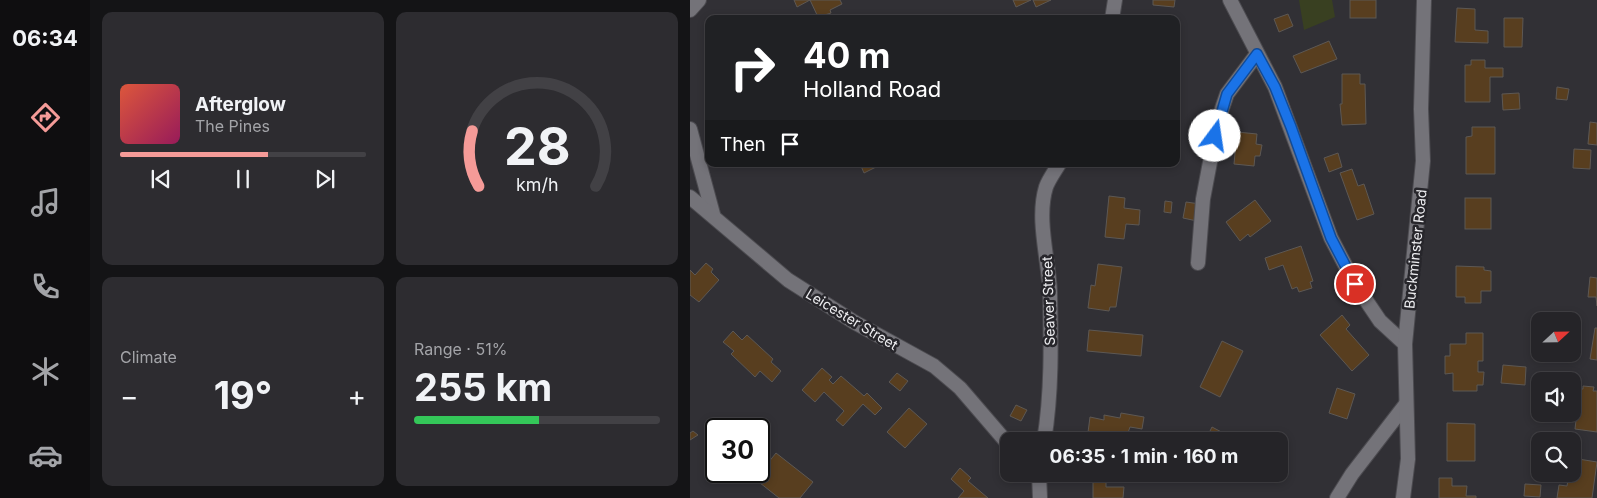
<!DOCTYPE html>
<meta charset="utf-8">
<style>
body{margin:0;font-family:Inter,sans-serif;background:#2d2c30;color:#f1f3f6;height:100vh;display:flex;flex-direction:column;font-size:19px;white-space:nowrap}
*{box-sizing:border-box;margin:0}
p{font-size:16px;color:#a3a4a8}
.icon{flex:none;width:28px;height:28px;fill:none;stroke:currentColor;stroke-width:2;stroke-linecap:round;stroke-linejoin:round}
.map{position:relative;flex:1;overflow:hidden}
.panel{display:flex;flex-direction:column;gap:12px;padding:12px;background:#141416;width:600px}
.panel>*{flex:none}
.top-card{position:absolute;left:15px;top:15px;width:475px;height:152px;border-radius:10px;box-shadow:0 2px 8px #0003,0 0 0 1px #424145;background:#202124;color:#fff;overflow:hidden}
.needle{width:32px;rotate:68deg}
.controls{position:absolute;left:841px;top:312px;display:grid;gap:10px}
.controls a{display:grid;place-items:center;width:50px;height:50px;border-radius:10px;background:#252428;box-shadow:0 2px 8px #0003,0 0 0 1px #424145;font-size:25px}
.speed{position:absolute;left:15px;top:418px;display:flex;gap:10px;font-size:25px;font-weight:700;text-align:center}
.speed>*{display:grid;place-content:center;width:65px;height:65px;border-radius:50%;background:#252428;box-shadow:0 2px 8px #0003,0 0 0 1px #424145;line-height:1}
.speed .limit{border:2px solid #111;border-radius:8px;background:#fff;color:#111}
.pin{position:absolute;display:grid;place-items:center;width:42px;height:42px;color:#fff;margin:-21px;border:2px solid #fff;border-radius:50%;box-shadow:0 1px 5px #0007}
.me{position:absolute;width:55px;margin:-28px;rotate:14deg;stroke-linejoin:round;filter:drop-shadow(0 0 4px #0008)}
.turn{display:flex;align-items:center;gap:18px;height:105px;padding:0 15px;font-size:22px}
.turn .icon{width:65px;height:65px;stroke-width:2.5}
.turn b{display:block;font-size:35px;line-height:42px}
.then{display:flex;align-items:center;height:48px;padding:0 15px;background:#0003;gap:10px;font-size:19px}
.big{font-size:38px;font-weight:700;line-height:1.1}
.panel .card{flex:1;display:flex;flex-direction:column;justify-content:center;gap:8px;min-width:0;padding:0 18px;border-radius:10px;background:#2d2c30}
.panel .dial{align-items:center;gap:0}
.dial svg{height:130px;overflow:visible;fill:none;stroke:#424145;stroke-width:7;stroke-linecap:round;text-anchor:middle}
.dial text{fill:#f1f3f6;stroke:none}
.song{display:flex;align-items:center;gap:15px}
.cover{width:60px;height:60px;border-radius:8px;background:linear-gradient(135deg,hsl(10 70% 55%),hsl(330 70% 35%))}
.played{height:5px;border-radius:2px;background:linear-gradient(90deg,#f59b98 60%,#424145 60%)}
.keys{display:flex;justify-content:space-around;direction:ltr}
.heat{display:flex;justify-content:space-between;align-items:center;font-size:28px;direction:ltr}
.charge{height:8px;border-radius:4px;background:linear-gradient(90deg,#34c759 51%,#424145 0)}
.panel .tiles{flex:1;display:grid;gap:12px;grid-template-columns:repeat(2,1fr)}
.trip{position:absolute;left:310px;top:432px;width:288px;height:50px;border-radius:10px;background:#252428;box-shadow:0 2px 8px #0003,0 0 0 1px #424145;font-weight:700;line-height:50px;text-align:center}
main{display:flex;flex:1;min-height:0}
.menu{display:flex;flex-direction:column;width:90px;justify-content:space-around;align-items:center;background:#0f0e10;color:#a3a4a8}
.menu .icon{width:35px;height:35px}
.menu .active{color:#f59b98}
.menu b{font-size:22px;color:#f1f3f6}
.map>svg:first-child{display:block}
.green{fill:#394021}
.building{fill:#583e1f;stroke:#5d5854}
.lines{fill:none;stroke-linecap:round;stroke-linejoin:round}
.minor-casing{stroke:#4c4b50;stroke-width:16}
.minor{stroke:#747379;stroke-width:14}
.route-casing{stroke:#114b97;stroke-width:12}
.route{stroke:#1a73e8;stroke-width:9}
.labels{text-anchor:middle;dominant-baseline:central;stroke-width:5;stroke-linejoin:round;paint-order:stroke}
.street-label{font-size:14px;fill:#ededf0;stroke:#27262b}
</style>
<main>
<nav class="menu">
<b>06:34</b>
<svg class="icon active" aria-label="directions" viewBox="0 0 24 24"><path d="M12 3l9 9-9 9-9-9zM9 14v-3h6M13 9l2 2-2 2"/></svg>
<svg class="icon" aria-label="music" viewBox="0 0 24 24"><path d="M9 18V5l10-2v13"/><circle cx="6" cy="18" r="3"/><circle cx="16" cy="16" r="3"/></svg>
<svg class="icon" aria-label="phone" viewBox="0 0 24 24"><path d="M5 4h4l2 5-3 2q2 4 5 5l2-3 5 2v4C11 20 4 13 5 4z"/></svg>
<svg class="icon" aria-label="climate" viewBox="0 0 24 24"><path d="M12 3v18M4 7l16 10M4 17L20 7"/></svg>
<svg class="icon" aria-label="car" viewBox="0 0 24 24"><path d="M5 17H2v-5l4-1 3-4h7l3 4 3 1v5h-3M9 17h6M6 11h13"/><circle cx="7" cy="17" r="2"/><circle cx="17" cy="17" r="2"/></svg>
</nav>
<section class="panel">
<div class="tiles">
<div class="card">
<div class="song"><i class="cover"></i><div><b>Afterglow</b><p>The Pines</p></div></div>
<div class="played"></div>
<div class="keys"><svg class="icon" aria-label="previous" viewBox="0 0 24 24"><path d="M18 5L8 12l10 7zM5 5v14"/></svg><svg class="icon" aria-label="pause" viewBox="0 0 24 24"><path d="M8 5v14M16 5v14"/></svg><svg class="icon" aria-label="next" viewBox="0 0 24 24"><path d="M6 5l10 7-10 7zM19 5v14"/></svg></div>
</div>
<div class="card dial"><svg viewBox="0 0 100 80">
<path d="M14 69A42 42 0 1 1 86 69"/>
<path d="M14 69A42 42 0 0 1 10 35" stroke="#f59b98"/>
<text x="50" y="56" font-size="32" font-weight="700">28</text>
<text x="50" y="72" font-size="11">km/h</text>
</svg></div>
<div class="card"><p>Climate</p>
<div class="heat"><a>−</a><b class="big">19°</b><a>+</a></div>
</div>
<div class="card"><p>Range · 51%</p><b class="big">255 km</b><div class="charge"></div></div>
</div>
</section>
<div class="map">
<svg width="907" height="498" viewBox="0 0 907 498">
<rect width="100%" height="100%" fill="#313035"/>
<polygon class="green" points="609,0 642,0 645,17 614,30"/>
<g class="building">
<polygon points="104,0 150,0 152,4 140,10 141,13 128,17 120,0 107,7"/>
<polygon points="323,0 341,0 326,7"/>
<polygon points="343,0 361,0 346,7"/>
<polygon points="463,0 485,0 484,7 463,5"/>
<rect x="660" y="0" width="26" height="18"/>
<polygon points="767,8 785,9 785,30 798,31 798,43 765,42"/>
<polygon points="598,14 603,26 589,32 584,19"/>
<polygon points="814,18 833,18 832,47 814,47"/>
<polygon points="639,41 647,59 611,73 603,56"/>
<polygon points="781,60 795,60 795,68 813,68 813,77 800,77 800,102 775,102 775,65 781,65"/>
<polygon points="652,74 670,74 670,84 675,84 676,124 652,125 650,104 652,104"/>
<polygon points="867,87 879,89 877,100 866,99"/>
<polygon points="829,93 830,109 813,110 812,94"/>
<polygon points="900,122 907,123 907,145 898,144"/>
<polygon points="782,127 805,127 805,174 776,174 776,137 782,136"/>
<polygon points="547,132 567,134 566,144 572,145 570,156 565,156 564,166 544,164"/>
<polygon points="884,149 901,150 900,169 883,168"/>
<polygon points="648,153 652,167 639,172 634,158"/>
<polygon points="176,164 185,164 186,167 174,173 171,166"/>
<polygon points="662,169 668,186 674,184 684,214 667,220 650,173"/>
<polygon points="419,196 435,198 434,208 450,210 449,225 436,224 434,239 415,237"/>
<rect x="775" y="198" width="26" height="31"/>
<polygon points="565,200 581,221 560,237 558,234 550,241 536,222"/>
<polygon points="475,201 482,202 481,213 474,212"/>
<polygon points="496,202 510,204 507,221 493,218"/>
<polygon points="611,246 623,281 620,282 622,288 609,292 607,287 602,289 593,265 579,270 575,258"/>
<polygon points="16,263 23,269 21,272 29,280 9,302 0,295 0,270 5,275"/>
<polygon points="408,264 432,267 426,307 420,307 419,311 398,308 401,285 405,286"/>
<polygon points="766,266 794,267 794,270 801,271 801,291 791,291 791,303 775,303 775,297 766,297"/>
<polygon points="900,277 907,278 907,306 906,297 898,297"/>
<polygon points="652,315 660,325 656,329 679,355 662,371 630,335"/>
<polygon points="905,328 907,328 907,360 900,359"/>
<polygon points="399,330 453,335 451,356 397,351"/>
<polygon points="43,331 52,340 57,335 83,359 81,362 91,371 82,382 70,371 65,377 41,354 44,351 33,342"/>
<polygon points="776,333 793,333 793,361 788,361 788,372 794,372 793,385 787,385 787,391 763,391 763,373 755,374 755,356 760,356 760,344 776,344"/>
<polygon points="532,341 553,351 530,397 510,387"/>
<polygon points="813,365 836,367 835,385 811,383"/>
<polygon points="132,368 142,377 139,380 143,384 151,376 174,396 177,393 192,408 185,415 173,404 153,426 146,420 154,411 134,392 125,402 112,390"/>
<polygon points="207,373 218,381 210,391 199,382"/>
<polygon points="847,374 864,375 863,381 850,381 850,392 846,392"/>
<polygon points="893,386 904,387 903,391 907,391 907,432 885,429 888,403 882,402 882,388 893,389"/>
<polygon points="647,388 665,394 657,419 639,413"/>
<polygon points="326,405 337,410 331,421 320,416"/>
<polygon points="219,408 237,424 215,448 197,432"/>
<polygon points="431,413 454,417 452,429 440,427 435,441 421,439 421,437 415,436 414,441 397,440 400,417 414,420 414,415 430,418"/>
<polygon points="757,423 785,424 785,461 757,461"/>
<polygon points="522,427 539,436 536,441 515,441"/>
<polygon points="3,431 8,435 0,440 0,433"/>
<polygon points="86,453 123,482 110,498 89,498 65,479"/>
<polygon points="882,458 907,462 902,498 867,498 869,485 877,486 879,474 882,474"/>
<polygon points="270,468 281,478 278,481 298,498 268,498 274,491 261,479"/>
<polygon points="502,474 519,474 516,480"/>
<polygon points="749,478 762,478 762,486 777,486 776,496 786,496 786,498 749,498"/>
<polygon points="403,482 416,482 416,487 434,487 433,498 403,498"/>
<polygon points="835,484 851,485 850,497 834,496"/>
</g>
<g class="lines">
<defs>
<g id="minor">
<polyline points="540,0 585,87 641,238 665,284 690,321 715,344"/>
<polyline points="0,10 9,0"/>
<polyline points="422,19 425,0"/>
<polyline points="0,129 23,214"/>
<polyline points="0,197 98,280 164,322 244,366 270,388 319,445"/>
<polyline points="508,263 513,199 528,120 537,94 567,54"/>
<path d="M 354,441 C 362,393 361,342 360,293 C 359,261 346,219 356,187 C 359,179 365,171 369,164"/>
<polyline points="349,474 350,498"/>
<polyline points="647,498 662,474 716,404"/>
<polyline points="713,498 718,459 715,344 733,161 731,109 734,0"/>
</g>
</defs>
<use href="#minor" class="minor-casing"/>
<use href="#minor" class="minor"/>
</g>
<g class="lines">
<defs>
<polyline id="route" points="525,136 537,94 567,54 585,87 601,127 641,238 665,284"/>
</defs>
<use href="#route" class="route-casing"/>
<use href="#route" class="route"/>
</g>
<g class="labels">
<g class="street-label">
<text transform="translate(725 249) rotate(-84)">Buckminster Road</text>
<text transform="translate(358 301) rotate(-92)">Seaver Street</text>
<text transform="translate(162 319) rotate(31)">Leicester Street</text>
</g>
</g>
</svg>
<div class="controls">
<a><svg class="needle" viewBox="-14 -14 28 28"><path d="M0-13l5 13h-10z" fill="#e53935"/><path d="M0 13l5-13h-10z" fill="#a3a4a8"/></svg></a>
<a><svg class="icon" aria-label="sound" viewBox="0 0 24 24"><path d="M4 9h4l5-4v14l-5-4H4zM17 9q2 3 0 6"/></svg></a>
<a><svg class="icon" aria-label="search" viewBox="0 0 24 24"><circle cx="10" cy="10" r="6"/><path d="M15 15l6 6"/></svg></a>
</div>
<div class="speed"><div class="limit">30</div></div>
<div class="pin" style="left:665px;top:284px;background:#d93025"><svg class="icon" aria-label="arrive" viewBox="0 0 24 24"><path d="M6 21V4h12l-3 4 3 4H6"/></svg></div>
<svg class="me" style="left:525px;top:136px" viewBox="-20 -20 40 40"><circle r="19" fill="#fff"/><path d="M0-13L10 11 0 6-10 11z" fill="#1a73e8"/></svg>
<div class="trip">06:35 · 1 min · 160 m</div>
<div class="top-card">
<div class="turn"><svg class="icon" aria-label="right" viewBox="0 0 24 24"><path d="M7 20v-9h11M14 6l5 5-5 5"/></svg><div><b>40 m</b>Holland Road</div></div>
<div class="then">Then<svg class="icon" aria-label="arrive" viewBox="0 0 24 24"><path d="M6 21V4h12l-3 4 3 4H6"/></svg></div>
</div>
</div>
</main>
